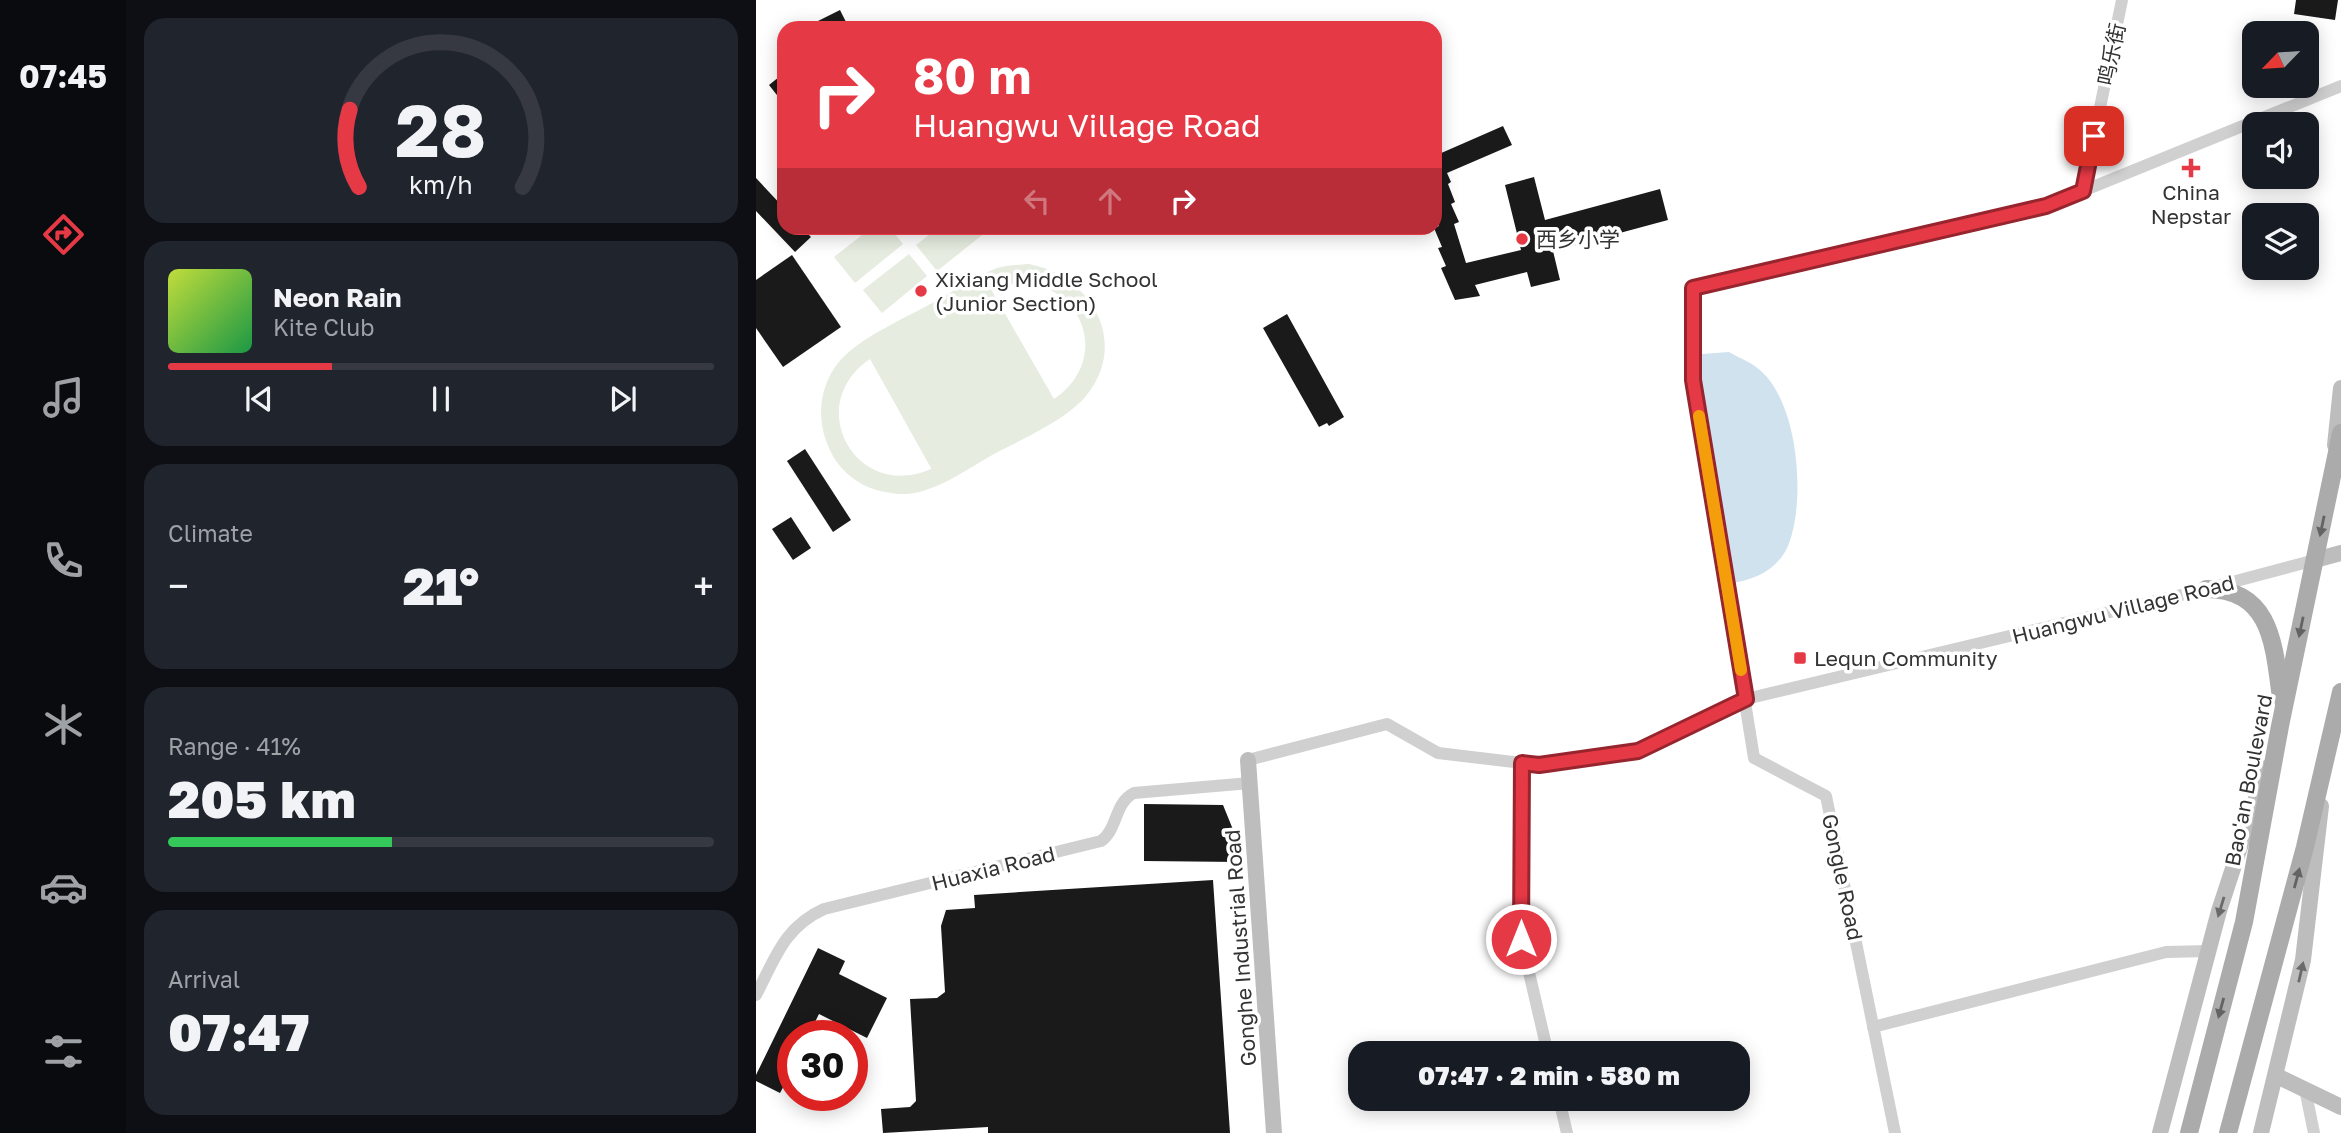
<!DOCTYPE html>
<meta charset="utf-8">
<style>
body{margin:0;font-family:"Golos Text","Noto Sans SC",sans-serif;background:#20242c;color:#f1f3f6;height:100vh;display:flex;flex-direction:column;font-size:26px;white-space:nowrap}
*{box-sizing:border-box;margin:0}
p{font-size:23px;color:#9ea1a6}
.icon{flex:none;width:38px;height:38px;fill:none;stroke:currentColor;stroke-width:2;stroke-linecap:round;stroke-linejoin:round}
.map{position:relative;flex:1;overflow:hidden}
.drawer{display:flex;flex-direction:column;gap:18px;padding:18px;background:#0d0f14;width:630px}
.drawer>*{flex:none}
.guide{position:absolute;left:21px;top:21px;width:665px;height:214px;border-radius:21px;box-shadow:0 4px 18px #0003;background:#e63946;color:#fff;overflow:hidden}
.needle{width:46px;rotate:245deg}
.tools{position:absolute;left:1486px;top:21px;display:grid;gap:14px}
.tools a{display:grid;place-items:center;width:77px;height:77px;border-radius:14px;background:#171b24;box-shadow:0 4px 18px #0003;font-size:35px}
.speed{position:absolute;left:21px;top:1020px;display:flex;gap:14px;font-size:35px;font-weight:700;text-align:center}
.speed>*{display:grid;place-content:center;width:91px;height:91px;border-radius:50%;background:#171b24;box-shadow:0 4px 18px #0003;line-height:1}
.speed .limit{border:10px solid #d22;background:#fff;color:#111}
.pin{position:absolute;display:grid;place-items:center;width:60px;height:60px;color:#fff;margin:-30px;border-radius:14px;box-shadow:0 4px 10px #0006}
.me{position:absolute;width:77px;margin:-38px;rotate:0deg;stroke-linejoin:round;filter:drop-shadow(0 0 5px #0008)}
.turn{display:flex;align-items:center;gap:24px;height:147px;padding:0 21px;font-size:32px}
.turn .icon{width:91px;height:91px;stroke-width:2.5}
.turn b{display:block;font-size:49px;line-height:60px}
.lanes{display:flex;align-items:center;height:66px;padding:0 21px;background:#0003;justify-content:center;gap:35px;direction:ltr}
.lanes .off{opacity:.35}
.big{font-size:52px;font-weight:800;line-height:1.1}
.drawer .tile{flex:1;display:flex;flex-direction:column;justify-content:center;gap:10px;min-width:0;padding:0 24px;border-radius:21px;background:#20242c}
.drawer .dial{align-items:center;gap:0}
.dial svg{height:182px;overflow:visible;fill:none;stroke:#363941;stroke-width:7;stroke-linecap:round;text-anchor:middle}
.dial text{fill:#f1f3f6;stroke:none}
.song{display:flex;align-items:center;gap:21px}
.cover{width:84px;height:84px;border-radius:10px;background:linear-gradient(135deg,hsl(70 70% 55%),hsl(140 70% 35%))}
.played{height:7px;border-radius:4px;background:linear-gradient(90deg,#e63946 30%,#363941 30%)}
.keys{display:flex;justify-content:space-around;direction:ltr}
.heat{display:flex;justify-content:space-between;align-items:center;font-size:38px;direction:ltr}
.charge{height:10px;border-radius:5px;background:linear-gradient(90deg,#34c759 41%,#363941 0)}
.trip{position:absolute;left:592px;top:1041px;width:402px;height:70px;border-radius:21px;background:#171b24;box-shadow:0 4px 18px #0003;font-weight:800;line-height:70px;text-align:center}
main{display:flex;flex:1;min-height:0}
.menu{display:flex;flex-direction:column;width:126px;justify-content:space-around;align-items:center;background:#090b0e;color:#9ea1a6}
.menu .icon{width:49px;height:49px}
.menu .active{color:#e63946}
.menu b{font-size:32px;color:#f1f3f6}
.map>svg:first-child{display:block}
.green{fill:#e6ecdf;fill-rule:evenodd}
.water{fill:#cfe2ee}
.building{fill:#1a1a1a}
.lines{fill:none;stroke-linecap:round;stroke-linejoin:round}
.street{stroke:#d0d0d0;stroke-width:12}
.secondary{stroke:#bdbdbd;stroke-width:16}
.primary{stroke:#ababab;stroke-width:18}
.oneway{fill:#636363}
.oneway2{fill:#6a6a6a}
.route-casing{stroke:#96252e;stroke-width:18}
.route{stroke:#e63946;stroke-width:12}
.slow{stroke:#f59e0b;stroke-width:12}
.poi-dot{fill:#e63946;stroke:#fff;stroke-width:2.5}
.labels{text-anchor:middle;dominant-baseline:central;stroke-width:7;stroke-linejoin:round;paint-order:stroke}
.street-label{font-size:21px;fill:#333;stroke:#fff}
.poi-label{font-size:21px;fill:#333;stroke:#fff;text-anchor:start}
</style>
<main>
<nav class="menu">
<b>07:45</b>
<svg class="icon active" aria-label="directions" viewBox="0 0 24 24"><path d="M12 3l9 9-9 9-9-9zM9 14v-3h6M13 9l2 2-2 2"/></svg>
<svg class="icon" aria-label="music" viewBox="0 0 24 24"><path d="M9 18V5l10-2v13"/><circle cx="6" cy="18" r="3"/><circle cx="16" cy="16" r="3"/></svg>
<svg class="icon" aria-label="phone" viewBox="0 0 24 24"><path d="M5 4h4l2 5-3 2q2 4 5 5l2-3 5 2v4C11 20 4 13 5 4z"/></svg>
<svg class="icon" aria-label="climate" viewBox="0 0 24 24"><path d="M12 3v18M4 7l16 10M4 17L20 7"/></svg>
<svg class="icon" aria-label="car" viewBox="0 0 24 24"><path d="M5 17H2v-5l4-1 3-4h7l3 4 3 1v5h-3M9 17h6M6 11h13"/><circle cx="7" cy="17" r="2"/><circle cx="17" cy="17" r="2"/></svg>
<svg class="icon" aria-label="filters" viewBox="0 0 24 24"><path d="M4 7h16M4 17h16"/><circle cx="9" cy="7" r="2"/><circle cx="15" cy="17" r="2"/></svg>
</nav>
<section class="drawer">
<div class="tile dial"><svg viewBox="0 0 100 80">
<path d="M14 69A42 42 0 1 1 86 69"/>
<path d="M14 69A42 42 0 0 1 10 35" stroke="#e63946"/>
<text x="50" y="56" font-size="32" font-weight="700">28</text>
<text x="50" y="72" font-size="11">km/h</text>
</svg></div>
<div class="tile">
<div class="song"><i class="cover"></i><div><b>Neon Rain</b><p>Kite Club</p></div></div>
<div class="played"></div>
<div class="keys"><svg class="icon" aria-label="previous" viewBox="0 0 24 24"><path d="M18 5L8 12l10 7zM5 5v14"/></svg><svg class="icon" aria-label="pause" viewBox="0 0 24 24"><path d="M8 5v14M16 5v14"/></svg><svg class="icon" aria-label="next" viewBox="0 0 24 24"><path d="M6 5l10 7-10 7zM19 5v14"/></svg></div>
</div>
<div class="tile"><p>Climate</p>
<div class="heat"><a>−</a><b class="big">21°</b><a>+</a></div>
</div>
<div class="tile"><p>Range · 41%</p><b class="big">205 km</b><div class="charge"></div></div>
<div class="tile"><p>Arrival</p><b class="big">07:47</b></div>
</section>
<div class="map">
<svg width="1585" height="1133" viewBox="0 0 1585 1133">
<rect width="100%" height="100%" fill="#fff"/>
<g class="green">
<polygon points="115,228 134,228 147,244 99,283 78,257"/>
<polygon points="182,228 226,228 230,232 181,271 160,245"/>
<polygon points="153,254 171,276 126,313 107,290"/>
<path d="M 273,264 C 335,276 374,342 330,396 C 308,422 261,441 231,458 C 212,469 192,483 170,490 C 157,495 143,495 129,492 C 104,488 82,470 73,448 C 60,420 63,387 82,363 C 104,336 155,316 185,298 C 203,288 222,275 241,268 C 252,265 262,265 273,264 ZM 272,282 C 333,294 351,363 298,399 L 236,291 L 247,285 ZM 114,359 L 175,468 L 175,469 C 100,502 46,405 114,359 Z"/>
</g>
<path class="water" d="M 973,352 C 983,358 997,363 1005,371 C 1043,405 1050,502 1032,546 C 1022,569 999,580 976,583 L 944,376 L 946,354 Z"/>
<g class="building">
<polygon points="1540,0 1582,0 1579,20 1538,14"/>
<polygon points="84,10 93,28 48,28"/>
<polygon points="28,73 28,104 13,85"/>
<polygon points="747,126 756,145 691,173 695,182 692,184 699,202 695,204 703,222 698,224 710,263 765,250 749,185 778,177 789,220 904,189 912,220 797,251 804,280 775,287 771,272 719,285 724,296 699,300 685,268 690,266 682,248 686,247 678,228 683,226 679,217 679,145 683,154"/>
<polygon points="0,178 28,208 28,228 46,228 55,237 39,252 0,211"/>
<polygon points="36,255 85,327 27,367 0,328 0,280"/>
<polygon points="531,314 588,417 573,426 571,423 563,427 507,328"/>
<polygon points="49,449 95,520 77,532 31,461"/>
<polygon points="35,517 55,548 37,560 16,529"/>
<polygon points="388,804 467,805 478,832 483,862 388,861"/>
<polygon points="457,880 474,1133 232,1133 232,1127 127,1133 125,1109 154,1107 160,1101 154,999 181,998 189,992 185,926 190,910 219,908 218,895"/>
<polygon points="62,948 89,961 83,974 131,998 111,1038 63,1014 52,1036 37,1036 37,1083 31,1080 24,1093 0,1081 0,1075"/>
</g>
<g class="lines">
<g class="street">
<polyline points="1327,191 1366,0"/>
<polyline points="492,760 631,724 682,753 783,765 882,751 990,699 1450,589 1559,560"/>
<polyline points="766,763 765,938 792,1054"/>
<path d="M 0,995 C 19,959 28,927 68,909 L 345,841 C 362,829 358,803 378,793 L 494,783"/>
<polyline points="1117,1027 1410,952 1453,951"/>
<polyline points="1549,1089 1558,1133"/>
<polyline points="803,1099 811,1133"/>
<polyline points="1139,1133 1070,796 998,758 937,380 937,288 1290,206 1585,86"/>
</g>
<g class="secondary">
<polyline points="1579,445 1585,388"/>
<polyline points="1559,560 1585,553"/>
<polyline points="492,760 518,1133"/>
<polyline points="1521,1076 1585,1107"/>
<polyline points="1404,1133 1463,911 1510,768"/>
<polyline points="1505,1133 1547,960 1565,806"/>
</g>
<g class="primary">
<path d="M 1450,589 C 1516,589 1518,646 1525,698"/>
<polyline points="1433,1133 1488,922 1524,726 1585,433"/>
<polyline points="1472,1133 1549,847 1585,692"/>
</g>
</g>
<defs><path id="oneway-solid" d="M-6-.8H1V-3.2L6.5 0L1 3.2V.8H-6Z" transform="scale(1.75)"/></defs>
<g class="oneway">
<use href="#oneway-solid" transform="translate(1566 526) rotate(102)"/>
<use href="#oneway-solid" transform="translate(1545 627) rotate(102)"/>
<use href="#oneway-solid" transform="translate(1541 878) rotate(-75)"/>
<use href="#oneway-solid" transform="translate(1465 1008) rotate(105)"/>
</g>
<g class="oneway2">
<use href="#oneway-solid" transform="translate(1465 907) rotate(107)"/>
<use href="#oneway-solid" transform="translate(1545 972) rotate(-77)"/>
</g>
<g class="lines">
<defs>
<polyline id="route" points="765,939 766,763 783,765 882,751 990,699 937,380 937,288 1290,206 1327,191 1338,136"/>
</defs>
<use href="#route" class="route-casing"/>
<use href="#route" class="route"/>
<polyline class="slow" points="943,416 985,670"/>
</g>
<g class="poi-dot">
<path d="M1431.5 157.5h7v7h7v7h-7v7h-7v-7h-7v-7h7z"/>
<circle cx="766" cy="239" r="7"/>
<circle cx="165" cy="291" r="7"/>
<rect x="1037" y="651" width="14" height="14" rx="3.5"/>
</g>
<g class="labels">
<g class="street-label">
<text transform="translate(1355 54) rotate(-78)">鸣乐街</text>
<text transform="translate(1367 609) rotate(-14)">Huangwu Village Road</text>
<text transform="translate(1492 780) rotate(-79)">Bao'an Boulevard</text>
<text transform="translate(237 868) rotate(-14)">Huaxia Road</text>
<text transform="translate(1087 877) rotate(78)">Gongle Road</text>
<text transform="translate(484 948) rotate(-94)">Gonghe Industrial Road</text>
</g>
<g class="poi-label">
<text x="1435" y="192" text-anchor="middle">China<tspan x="1435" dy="24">Nepstar</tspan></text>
<text x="780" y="239">西乡小学</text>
<text x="179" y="279">Xixiang Middle School<tspan x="179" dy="24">(Junior Section)</tspan></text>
<text x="1058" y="658">Lequn Community</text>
</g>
</g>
</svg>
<div class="tools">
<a><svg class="needle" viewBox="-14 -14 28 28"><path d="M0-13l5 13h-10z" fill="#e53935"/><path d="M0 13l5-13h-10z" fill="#9ea1a6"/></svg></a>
<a><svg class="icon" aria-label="sound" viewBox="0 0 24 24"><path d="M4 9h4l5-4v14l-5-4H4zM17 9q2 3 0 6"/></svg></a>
<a><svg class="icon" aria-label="layers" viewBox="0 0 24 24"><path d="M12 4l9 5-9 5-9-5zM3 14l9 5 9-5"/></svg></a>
</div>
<div class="speed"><div class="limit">30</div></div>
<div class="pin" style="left:1338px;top:136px;background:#d93025"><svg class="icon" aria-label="arrive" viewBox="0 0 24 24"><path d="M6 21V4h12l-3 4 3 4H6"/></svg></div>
<svg class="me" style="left:765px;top:939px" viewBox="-20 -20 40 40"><circle r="17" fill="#e63946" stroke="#fff" stroke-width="3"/><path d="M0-11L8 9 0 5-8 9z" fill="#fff"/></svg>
<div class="trip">07:47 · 2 min · 580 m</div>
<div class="guide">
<div class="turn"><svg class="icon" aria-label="right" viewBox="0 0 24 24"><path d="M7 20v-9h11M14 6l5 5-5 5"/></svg><div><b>80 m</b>Huangwu Village Road</div></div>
<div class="lanes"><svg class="icon off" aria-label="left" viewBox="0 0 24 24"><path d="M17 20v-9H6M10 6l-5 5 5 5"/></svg><svg class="icon off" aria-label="ahead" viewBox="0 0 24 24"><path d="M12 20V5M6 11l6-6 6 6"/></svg><svg class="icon" aria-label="right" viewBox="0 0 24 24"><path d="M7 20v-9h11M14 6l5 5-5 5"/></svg></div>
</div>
</div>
</main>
